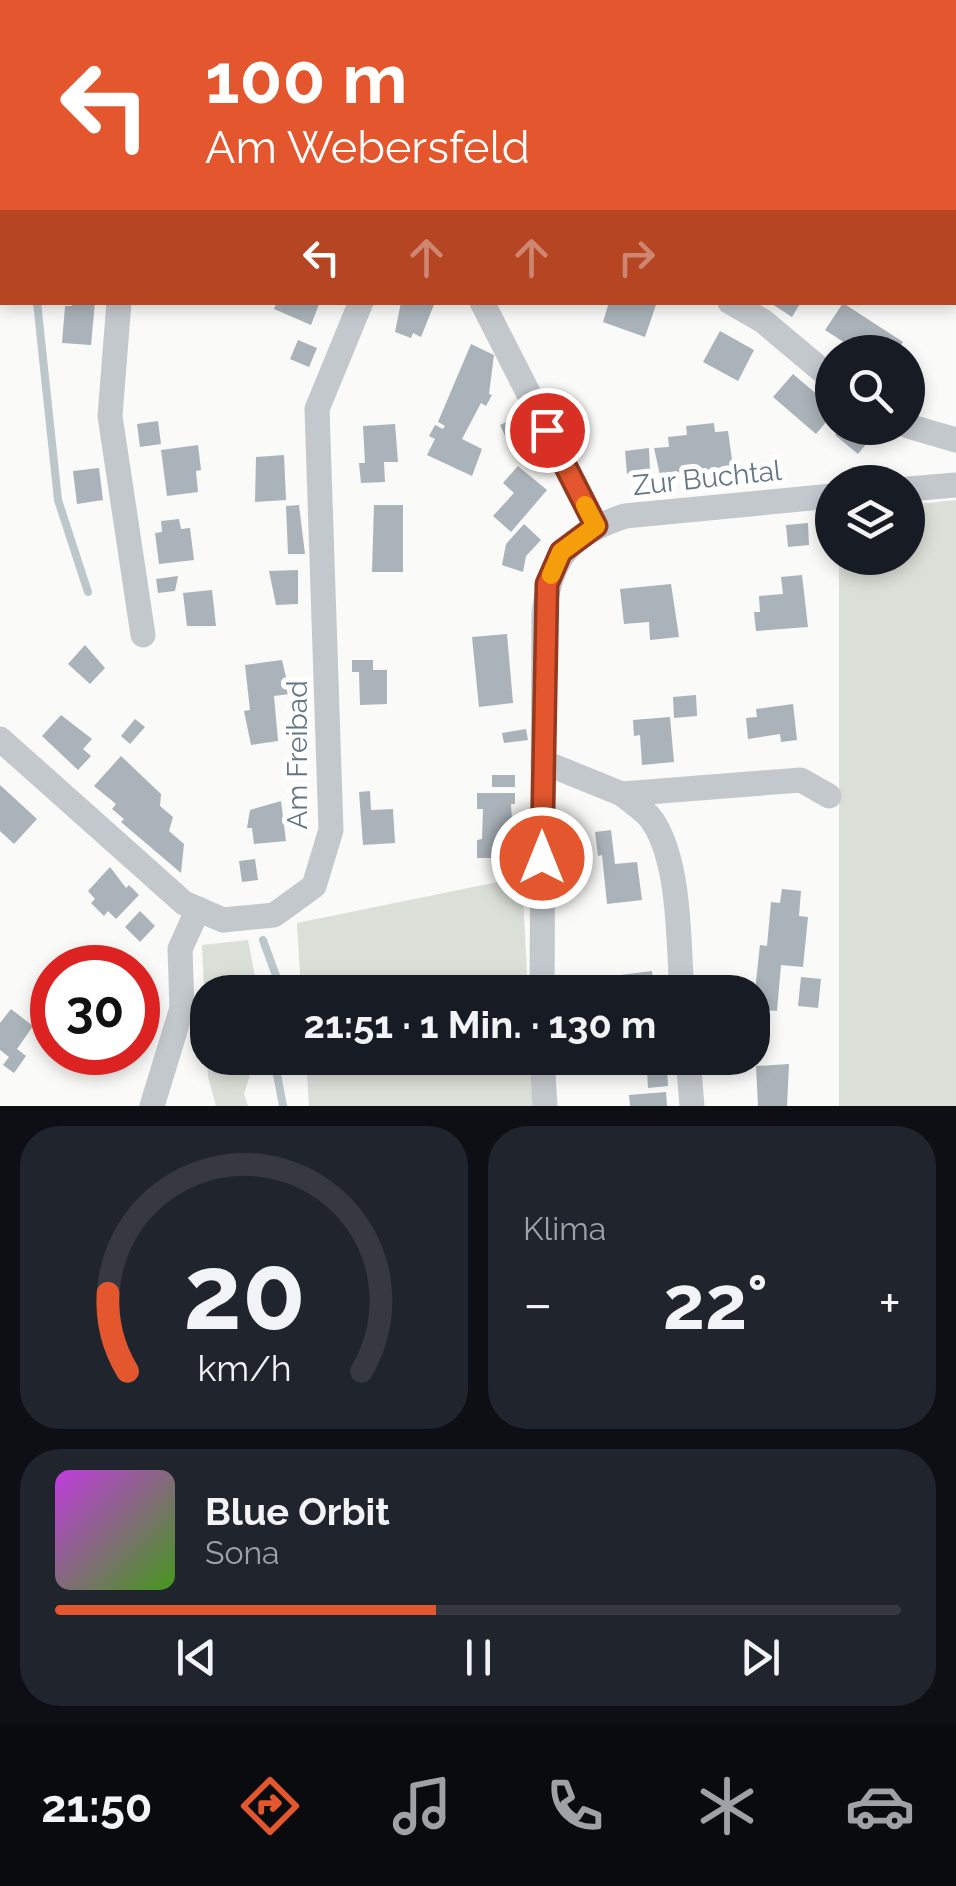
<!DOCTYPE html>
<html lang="de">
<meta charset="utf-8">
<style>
body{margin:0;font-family:Raleway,sans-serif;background:#20242c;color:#f1f3f6;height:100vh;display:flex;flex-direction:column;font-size:38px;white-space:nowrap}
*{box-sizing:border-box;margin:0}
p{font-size:32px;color:#9ea1a6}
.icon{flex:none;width:55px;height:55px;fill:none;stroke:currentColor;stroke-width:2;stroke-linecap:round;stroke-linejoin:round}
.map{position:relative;height:1106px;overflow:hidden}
.side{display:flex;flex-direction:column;gap:20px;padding:20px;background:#0d0f14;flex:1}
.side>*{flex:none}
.hud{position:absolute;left:0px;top:0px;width:958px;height:305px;box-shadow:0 5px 15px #0003;background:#e4572e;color:#fff;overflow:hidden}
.buttons{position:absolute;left:815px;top:335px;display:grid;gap:20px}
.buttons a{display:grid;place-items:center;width:110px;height:110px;border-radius:50%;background:#171b24;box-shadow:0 5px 15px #0003;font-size:50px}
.speed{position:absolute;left:30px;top:945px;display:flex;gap:20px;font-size:50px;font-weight:700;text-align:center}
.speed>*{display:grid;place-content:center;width:130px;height:130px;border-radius:50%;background:#171b24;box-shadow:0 5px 15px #0003;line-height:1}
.speed .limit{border:15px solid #d22;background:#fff;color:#111}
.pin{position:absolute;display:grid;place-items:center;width:85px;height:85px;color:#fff;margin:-42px;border:5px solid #fff;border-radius:50%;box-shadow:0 2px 10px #0007}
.me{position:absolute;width:110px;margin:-55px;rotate:0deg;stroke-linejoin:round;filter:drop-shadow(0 0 8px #0008)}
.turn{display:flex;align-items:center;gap:35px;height:210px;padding:0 40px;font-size:45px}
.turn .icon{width:130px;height:130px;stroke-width:2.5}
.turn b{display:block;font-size:70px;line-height:85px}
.lanes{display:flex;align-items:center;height:95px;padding:0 40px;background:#0003;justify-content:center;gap:50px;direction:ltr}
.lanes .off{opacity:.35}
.big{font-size:75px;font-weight:700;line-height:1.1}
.side .widget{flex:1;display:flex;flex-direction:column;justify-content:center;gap:15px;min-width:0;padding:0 35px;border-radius:40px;background:#20242c}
.side .dial{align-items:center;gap:0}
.dial svg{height:260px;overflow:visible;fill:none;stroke:#363941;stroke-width:7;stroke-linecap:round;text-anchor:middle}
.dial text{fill:#f1f3f6;stroke:none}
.song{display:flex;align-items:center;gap:30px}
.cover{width:120px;height:120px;border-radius:15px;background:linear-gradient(135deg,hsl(290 70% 55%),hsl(100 70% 35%))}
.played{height:10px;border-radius:5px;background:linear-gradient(90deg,#e4572e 45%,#363941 45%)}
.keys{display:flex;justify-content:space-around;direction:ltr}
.heat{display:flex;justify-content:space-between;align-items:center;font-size:55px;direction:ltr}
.side .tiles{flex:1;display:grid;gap:20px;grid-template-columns:1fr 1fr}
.widget:last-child{grid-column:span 2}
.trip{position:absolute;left:190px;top:975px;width:580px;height:100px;border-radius:40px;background:#171b24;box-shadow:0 5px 15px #0003;font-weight:700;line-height:100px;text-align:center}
.tab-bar{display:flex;height:160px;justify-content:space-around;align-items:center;background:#090b0e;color:#9ea1a6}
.tab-bar .icon{width:70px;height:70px}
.tab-bar .selected{color:#e4572e}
.tab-bar b{font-size:45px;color:#f1f3f6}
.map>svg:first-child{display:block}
.green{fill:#dadfd7}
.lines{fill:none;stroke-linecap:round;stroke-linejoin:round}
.stream{stroke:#bbc7cb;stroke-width:8}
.building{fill:#aab3b9}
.secondary-casing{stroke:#b3babf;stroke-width:41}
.minor{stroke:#c3c8cc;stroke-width:25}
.secondary{stroke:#fff;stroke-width:38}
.rail-casing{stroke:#a2aab0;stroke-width:11}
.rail{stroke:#fff;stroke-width:8;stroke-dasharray:22;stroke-linecap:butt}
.route-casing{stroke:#94391e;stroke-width:25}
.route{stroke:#e4572e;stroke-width:18}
.slow{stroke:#f59e0b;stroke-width:18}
.labels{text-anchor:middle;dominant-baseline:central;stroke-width:10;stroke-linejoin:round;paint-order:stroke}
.street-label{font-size:28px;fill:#657683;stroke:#fff}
</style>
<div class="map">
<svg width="956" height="1106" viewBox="0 0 956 1106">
<rect width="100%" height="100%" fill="#fafaf8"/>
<g class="green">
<polygon points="956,500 956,1106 839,1106 839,558 908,558 908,505"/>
<polygon points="522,877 528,992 301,992 297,923"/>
<polygon points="248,940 258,992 208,992 208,1058 255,1058 244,1094 248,1106 216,1106 208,1077 202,945"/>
<polygon points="306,1058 531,1058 534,1106 309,1106"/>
</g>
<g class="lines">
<g class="stream">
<polyline points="0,181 2,184"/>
<polyline points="37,302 58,500 88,592"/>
<polyline points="263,940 282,992"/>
<polyline points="282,1058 276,1069 283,1106"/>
</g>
</g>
<g class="building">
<polygon points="72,302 95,302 91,345 62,343 65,306 72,306"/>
<polygon points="277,302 320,302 311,325 274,309"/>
<polygon points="401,302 435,302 421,337 413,333 411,338 395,332"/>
<polygon points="609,302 657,302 645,337 603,322"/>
<polygon points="769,302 801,302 792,317"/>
<polygon points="843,303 903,342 896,352 859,352 825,330"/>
<polygon points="720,331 754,350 738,381 703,362"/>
<polygon points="298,340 317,348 309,367 290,359"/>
<polygon points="471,344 494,355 489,394 492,395 486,406 481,403 462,439 482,449 472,476 427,455 435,439 429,436 435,425 443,429 445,426 438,422"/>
<polygon points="793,374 832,407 832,415 816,434 773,397"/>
<polygon points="521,415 530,433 509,444 500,425"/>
<polygon points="158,421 161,444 140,447 137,424"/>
<polygon points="714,423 715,432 728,431 734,474 718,475 715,470 660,475 654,448 669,447 668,437 687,435 686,426"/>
<polygon points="395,424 398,462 384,462 385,482 361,483 359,463 365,463 363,426"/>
<polygon points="842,428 859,428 871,438 858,454 835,435"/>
<polygon points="198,445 201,470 196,471 198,492 167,496 161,450"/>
<polygon points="649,448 650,472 627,474 625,451"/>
<polygon points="284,455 286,500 255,502 256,457"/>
<polygon points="518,466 547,490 511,532 493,516 514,493 503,483"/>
<polygon points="99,468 103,500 77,504 73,471"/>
<polygon points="299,505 305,554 288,554 286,506"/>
<polygon points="374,505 403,505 403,572 372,572"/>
<polygon points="179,519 181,529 190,528 194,560 159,564 155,533 162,532 161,521"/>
<polygon points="808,523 809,545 788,547 786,525"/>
<polygon points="524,524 541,540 526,556 523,572 502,565 506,544"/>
<polygon points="298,570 298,604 276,605 269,571"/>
<polygon points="802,575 808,627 756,631 754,612 760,612 759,596 783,594 781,577"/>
<polygon points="178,576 175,591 158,593 156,579"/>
<polygon points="671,584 679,637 650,640 649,622 624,624 620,589"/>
<polygon points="212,590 216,626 187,626 183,593"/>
<polygon points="507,634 513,703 479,707 472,637"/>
<polygon points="85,645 105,668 90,684 68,664"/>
<polygon points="282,660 290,694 274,696 278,741 251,745 244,711 250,710 245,665"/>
<polygon points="352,660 373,660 373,670 387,670 387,704 360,705 359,672 352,672"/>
<polygon points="696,695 697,716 674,718 673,697"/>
<polygon points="793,704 797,740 781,742 780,734 748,739 746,718 757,717 756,709"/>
<polygon points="61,715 92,739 83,749 91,756 78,770 42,736"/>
<polygon points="670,717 674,762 642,765 640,735 634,736 633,720"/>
<polygon points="135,719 145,727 130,744 121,736"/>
<polygon points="526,729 528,740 504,743 502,733"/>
<polygon points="121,756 161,794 160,806 173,817 169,831 184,844 181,873 121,822 124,819 112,809 116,804 94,786"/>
<rect x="492" y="775" width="23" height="12"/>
<polygon points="0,785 37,819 14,844 0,831"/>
<polygon points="370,791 371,810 393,809 395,843 363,845 359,792"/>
<polygon points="477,793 515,793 515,804 511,804 514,858 477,858 477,840 482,839 483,809 477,809"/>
<polygon points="281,801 286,841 254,844 252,828 247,828 250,810"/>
<polygon points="611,830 615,864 637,862 642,900 607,904 602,855 598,856 595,832"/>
<polygon points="255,859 258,880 242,882 239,861"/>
<polygon points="110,867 126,888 129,885 139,895 116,919 108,911 104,916 91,903 95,899 88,891"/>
<polygon points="782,889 801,891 799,916 808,917 803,967 781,965 777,1011 753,1009 760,945 767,946 771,902 780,903"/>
<polygon points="140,911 155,926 140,942 125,927"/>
<polygon points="652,971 654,992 614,992 612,976"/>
<polygon points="801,977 821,979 818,1008 798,1006"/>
<polygon points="11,1009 33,1026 17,1049 26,1056 14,1073 3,1065 9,1057 0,1050 0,1023"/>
<polygon points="789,1064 787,1106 758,1106 756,1066"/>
<polygon points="667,1069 668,1086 648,1088 647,1071"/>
<polygon points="666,1092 667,1106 630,1106 629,1095"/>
</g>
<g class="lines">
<defs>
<polyline id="secondary" points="0,27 2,22"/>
</defs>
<use href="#secondary" class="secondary-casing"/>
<g class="minor">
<polyline points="224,0 227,2"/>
<polyline points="768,0 771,2"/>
<polyline points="955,88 956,88"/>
<polyline points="0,97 2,98"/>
<polyline points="119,302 110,416 143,635"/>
<polyline points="482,302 596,526"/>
<polyline points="730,302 763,321 832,379"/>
<polyline points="908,426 956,440"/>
<polyline points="908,489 956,485"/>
<polyline points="0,739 184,903 223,920 274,915 314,886 331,830 317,409 361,302"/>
<polyline points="543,762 622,794 801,780 829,796"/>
<path d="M 622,794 C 631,802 645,810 652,820 C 681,863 678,942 682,992"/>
<path d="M 542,992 L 544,614 C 550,557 570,534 625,516 L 832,496"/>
<polyline points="542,1058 545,1106"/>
<polyline points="688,1058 692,1106"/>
<polyline points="152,1106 182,1008 180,949 198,909"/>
</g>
<use href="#secondary" class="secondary"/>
<defs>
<g id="rail">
<polyline points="284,0 288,2"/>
<polyline points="955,260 956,260"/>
</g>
</defs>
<use href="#rail" class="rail-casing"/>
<use href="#rail" class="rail"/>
</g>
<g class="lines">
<defs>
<polyline id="route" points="542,858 547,584 561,552 596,526 547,430"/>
</defs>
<use href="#route" class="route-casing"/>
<use href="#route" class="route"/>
<polyline class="slow" points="551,575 561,552 596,526 585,505"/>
</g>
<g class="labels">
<g class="street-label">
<text transform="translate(707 478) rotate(-6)">Zur Buchtal</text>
<text transform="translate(297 755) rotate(-90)">Am Freibad</text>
</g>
</g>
</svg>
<div class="buttons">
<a><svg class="icon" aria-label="search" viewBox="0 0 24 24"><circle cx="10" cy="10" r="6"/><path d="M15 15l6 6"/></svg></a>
<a><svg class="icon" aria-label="layers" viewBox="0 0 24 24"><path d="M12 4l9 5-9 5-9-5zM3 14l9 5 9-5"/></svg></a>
</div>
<div class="speed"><div class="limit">30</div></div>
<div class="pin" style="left:547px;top:430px;background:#d93025"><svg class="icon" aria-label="arrive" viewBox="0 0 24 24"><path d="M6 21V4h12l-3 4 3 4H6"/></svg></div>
<svg class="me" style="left:542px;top:858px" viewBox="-20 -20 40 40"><circle r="17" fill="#e4572e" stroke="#fff" stroke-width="3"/><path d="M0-11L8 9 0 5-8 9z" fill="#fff"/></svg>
<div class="trip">21:51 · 1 Min. · 130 m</div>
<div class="hud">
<div class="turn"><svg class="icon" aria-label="left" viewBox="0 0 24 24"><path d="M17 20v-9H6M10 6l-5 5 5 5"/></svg><div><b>100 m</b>Am Webersfeld</div></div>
<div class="lanes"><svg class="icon" aria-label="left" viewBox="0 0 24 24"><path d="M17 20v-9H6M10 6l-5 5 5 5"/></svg><svg class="icon off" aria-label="ahead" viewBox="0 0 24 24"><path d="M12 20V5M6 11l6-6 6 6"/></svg><svg class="icon off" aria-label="ahead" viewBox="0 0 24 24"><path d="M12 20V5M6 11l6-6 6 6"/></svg><svg class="icon off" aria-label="right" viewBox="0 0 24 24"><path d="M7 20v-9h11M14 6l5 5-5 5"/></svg></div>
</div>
</div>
<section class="side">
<div class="tiles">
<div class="widget dial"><svg viewBox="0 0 100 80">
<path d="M14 69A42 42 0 1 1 86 69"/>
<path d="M14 69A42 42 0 0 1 8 45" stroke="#e4572e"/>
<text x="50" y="56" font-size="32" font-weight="700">20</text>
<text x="50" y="72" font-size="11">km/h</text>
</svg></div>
<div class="widget"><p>Klima</p>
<div class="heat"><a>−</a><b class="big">22°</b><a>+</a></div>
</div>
<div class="widget">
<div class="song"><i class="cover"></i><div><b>Blue Orbit</b><p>Sona</p></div></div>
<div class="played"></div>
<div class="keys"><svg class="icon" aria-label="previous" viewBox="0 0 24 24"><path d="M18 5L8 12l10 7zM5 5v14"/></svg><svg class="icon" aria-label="pause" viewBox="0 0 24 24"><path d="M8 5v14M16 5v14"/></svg><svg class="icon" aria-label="next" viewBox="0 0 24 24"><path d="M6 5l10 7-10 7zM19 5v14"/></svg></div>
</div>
</div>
</section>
<nav class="tab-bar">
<b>21:50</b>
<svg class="icon selected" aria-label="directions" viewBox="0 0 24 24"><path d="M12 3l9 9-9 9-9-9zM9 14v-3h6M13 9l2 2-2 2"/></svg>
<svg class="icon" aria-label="music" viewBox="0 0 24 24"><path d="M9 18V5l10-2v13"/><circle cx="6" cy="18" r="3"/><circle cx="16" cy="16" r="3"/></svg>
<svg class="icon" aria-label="phone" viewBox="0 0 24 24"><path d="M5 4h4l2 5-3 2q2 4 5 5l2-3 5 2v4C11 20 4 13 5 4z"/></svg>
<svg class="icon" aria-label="climate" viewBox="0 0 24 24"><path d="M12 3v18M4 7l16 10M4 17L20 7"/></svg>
<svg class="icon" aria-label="car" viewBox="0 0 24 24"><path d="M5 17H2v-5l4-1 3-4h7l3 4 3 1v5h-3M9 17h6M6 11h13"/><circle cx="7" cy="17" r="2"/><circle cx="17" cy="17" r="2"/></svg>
</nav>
